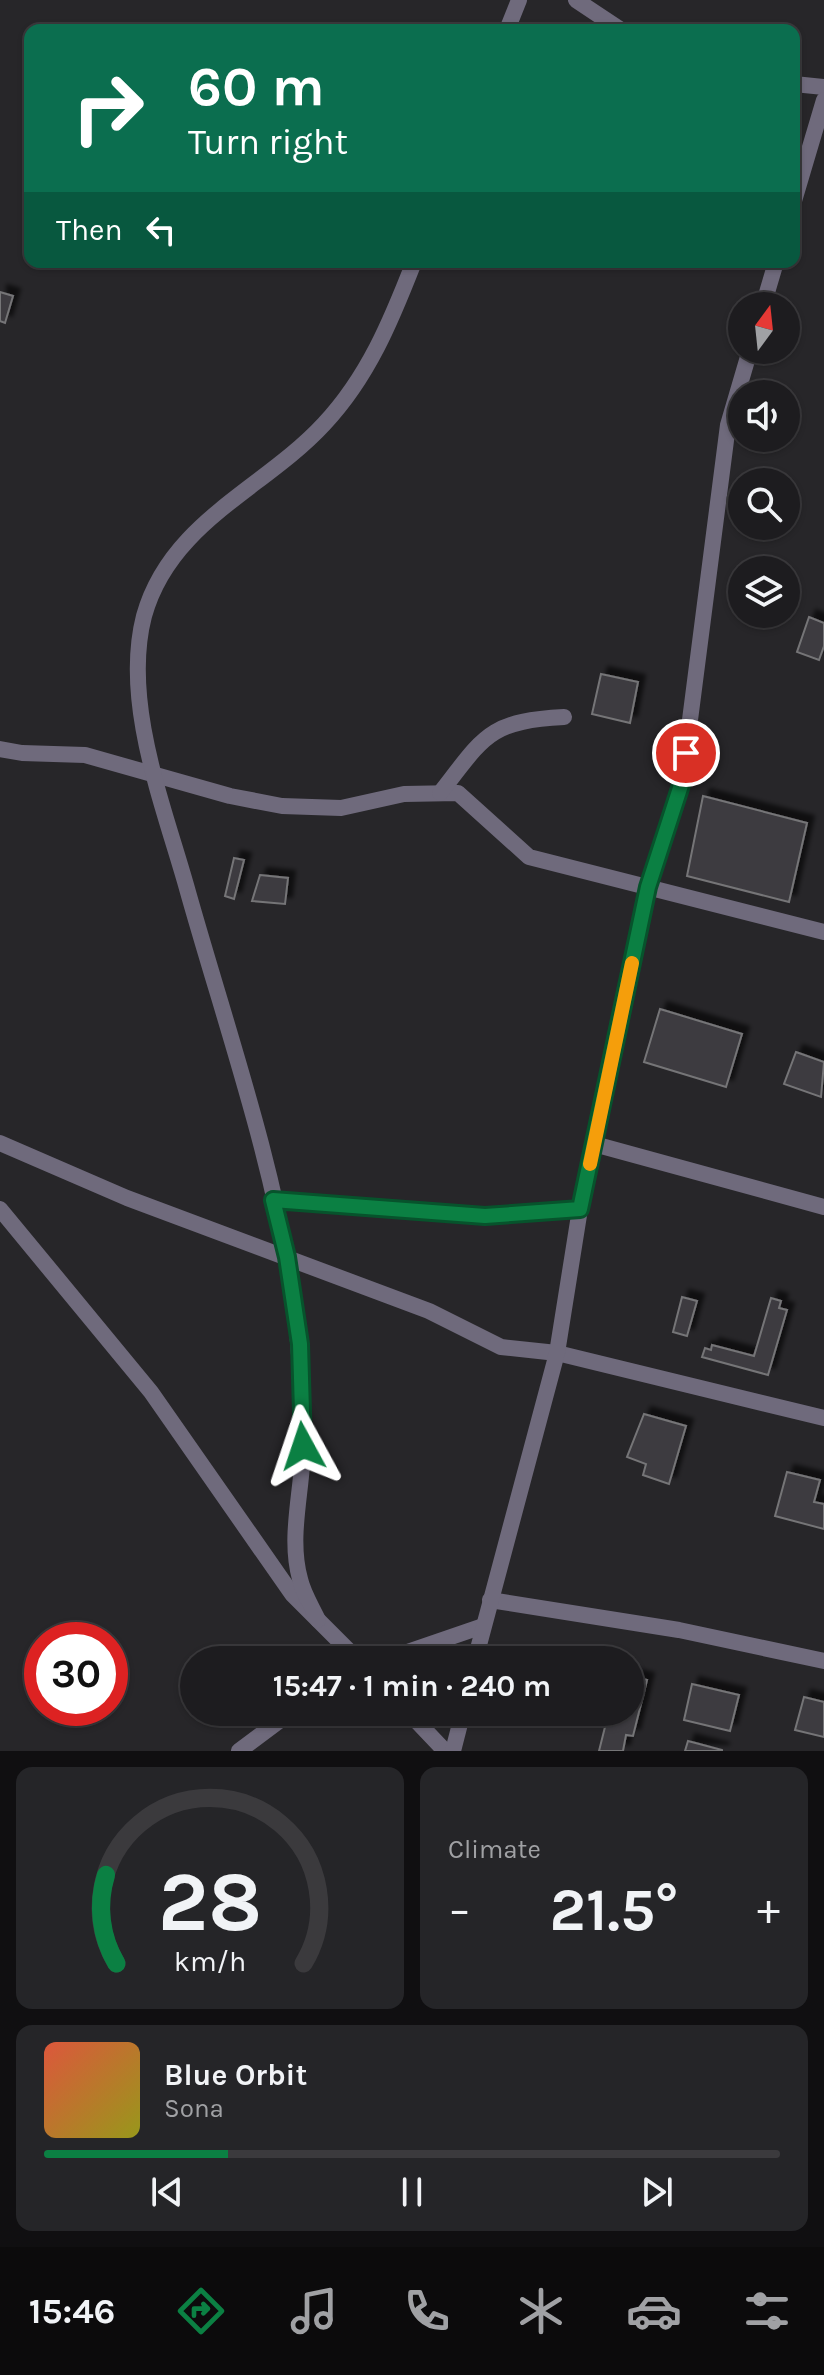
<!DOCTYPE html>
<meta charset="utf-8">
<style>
body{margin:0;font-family:Karla,sans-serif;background:#252528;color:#f1f3f6;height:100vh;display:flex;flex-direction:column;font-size:30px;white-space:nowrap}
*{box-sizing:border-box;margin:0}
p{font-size:26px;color:#a0a1a4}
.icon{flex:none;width:44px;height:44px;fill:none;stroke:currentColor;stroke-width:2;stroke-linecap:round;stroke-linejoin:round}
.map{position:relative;height:1751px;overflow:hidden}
.sheet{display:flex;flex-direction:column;gap:16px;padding:16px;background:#100f11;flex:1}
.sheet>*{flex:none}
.top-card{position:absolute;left:24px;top:24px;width:776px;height:244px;border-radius:16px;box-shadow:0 2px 6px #0004,0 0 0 2px #3b3a3d;background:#0b6e4f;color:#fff;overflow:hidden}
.needle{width:52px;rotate:15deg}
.fabs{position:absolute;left:728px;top:292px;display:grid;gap:16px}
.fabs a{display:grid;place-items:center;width:72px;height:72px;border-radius:50%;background:#1d1c1f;box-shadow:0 2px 6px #0004,0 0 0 2px #3b3a3d;font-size:40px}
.speed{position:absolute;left:24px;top:1622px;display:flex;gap:16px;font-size:40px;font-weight:700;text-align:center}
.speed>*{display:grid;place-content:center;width:104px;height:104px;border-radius:50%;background:#1d1c1f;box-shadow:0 2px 6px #0004,0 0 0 2px #3b3a3d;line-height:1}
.speed .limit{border:12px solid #d22;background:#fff;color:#111}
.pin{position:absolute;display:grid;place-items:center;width:68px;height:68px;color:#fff;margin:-34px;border:4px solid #fff;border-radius:50%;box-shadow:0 2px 8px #0007}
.me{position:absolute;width:88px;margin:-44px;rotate:355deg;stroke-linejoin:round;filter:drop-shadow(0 0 6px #0008)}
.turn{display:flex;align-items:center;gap:28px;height:168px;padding:0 32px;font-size:36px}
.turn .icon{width:104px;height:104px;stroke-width:2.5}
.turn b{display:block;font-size:56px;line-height:68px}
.then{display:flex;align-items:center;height:76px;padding:0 32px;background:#0003;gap:16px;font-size:30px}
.big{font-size:60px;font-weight:700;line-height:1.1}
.sheet .card{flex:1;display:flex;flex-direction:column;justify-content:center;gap:12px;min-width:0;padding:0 28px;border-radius:16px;background:#252528}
.sheet .dial{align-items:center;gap:0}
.dial svg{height:208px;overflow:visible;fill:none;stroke:#3b3a3d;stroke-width:7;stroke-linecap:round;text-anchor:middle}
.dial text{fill:#f1f3f6;stroke:none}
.song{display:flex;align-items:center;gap:24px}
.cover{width:96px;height:96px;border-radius:12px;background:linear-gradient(135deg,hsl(10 70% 55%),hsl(60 70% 35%))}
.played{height:8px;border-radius:4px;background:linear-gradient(90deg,#0b8043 25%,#3b3a3d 25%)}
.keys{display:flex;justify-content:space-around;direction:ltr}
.heat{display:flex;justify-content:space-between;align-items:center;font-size:44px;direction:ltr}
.sheet .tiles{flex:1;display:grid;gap:16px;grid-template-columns:1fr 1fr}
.card:last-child{grid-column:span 2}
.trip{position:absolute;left:180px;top:1646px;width:464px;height:80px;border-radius:40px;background:#1d1c1f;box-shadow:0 2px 6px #0004,0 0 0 2px #3b3a3d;font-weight:700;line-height:80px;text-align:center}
.dock{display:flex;height:128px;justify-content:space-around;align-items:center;background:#0c0b0c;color:#a0a1a4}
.dock .icon{width:56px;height:56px}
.dock .selected{color:#0b8043}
.dock b{font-size:36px;color:#f1f3f6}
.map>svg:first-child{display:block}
.building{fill:#3c3b3f;stroke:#757477;stroke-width:2;filter:url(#shadow)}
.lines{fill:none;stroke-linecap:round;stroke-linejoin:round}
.minor{stroke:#6f6a7c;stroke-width:16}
.route-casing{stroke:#07532c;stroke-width:20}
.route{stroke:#0b8043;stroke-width:14}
.slow{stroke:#f59e0b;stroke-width:14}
</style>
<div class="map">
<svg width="824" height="1751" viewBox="0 0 824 1751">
<defs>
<filter id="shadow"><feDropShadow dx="7" dy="-7" stdDeviation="2" flood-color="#0009"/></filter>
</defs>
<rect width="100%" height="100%" fill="#272629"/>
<g class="building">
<polygon points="0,292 13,296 5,323 0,321"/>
<polygon points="809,617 824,623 824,646 819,660 797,652"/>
<polygon points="601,674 638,682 630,723 592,714"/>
<polygon points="703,796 807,823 789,902 687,876"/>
<polygon points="234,858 244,860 234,899 225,896"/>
<polygon points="260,875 288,878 285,904 252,901"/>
<polygon points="660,1009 742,1034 726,1087 644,1062"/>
<polygon points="796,1052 824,1062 821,1097 784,1084"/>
<polygon points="682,1297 697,1301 687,1336 673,1332"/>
<polygon points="771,1298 781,1301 779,1308 787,1310 768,1375 702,1357 705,1348 711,1350 712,1345 754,1356"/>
<polygon points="644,1414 686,1426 669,1484 643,1475 646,1464 627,1457"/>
<polygon points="787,1472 820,1480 814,1502 824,1504 824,1529 775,1516"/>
<polygon points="630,1676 647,1680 633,1736 626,1735 623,1751 599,1751 605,1727 600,1726 604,1712 630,1712"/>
<polygon points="692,1684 739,1695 730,1731 684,1720"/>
<polygon points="804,1697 824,1702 824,1737 795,1730"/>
<polygon points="688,1741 722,1750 722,1751 685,1751"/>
</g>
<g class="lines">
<g class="minor">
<polyline points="576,0 621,30"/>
<polyline points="507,30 519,0"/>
<polyline points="794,84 824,87"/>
<polyline points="794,201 824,100"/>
<polyline points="763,306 776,262"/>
<polyline points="0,749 22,753 85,755 230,796 282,806 341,808 404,794 458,793 529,857 824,932"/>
<path d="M 440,793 C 484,737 488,721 564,717"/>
<polyline points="0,1143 127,1198 429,1311 501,1347 557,1353 824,1418"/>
<polyline points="594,1144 824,1207"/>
<polyline points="273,1200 485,1216 580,1209"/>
<polyline points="0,1209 151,1392 292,1594 358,1660"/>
<polyline points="490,1600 679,1630 824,1661"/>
<path d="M 318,1620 C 312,1607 303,1593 300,1579 C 288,1536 303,1489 303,1445 C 302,1396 300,1346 293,1297 C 273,1158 224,1021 186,885 C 163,804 122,701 144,616 C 170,522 264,489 324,424 C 368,377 391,321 414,262"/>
<polyline points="384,1660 483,1626"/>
<polyline points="475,1660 557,1353 580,1209 648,887 682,782 728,425 750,350"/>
<polyline points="408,1712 445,1751"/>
<polyline points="239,1751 291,1712"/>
<polyline points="453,1751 463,1712"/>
</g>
</g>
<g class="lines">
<defs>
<polyline id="route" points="303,1446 300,1344 287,1257 273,1200 485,1216 580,1209 648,887 682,782 686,753"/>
</defs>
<use href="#route" class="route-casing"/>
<use href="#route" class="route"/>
<polyline class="slow" points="590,1164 632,963"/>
</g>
</svg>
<div class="fabs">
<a><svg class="needle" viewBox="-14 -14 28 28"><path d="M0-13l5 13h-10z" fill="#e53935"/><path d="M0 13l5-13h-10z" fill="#a0a1a4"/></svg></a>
<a><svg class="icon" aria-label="sound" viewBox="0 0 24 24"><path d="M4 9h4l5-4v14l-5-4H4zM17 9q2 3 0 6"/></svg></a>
<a><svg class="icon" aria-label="search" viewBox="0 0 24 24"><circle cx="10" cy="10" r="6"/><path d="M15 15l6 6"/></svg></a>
<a><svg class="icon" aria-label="layers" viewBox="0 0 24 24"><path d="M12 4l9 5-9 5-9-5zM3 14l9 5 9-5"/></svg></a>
</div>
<div class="speed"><div class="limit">30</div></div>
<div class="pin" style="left:686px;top:753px;background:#d93025"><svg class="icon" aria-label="arrive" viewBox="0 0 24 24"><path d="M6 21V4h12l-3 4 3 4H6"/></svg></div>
<svg class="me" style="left:303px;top:1446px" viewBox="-20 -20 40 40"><path d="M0-17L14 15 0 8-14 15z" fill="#0b8043" stroke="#fff" stroke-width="4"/></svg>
<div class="trip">15:47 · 1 min · 240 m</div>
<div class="top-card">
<div class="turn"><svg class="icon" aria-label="right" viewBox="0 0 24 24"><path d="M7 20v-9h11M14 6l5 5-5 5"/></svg><div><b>60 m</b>Turn right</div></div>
<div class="then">Then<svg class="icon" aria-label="left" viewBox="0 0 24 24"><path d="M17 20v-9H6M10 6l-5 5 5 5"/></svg></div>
</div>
</div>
<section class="sheet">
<div class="tiles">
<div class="card dial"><svg viewBox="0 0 100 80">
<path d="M14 69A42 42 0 1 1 86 69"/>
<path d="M14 69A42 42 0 0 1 10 35" stroke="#0b8043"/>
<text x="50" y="56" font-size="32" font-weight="700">28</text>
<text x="50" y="72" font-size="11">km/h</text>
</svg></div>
<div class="card"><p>Climate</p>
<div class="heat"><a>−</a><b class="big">21.5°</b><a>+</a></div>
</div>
<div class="card">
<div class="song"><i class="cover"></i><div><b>Blue Orbit</b><p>Sona</p></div></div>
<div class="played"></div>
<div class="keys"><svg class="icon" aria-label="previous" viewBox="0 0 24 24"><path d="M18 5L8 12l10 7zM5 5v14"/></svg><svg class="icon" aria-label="pause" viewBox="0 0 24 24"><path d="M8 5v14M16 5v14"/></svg><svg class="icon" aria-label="next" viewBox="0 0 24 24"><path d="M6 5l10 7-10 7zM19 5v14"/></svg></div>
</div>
</div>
</section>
<nav class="dock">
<b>15:46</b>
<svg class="icon selected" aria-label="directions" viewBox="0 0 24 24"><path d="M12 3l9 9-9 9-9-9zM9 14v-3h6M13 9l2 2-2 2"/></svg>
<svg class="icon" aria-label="music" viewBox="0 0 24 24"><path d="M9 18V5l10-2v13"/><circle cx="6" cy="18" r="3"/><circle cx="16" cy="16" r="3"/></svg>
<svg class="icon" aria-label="phone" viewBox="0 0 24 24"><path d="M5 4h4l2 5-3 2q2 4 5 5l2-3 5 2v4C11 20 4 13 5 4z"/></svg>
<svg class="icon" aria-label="climate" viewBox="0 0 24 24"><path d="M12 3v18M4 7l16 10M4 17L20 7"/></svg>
<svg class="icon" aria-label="car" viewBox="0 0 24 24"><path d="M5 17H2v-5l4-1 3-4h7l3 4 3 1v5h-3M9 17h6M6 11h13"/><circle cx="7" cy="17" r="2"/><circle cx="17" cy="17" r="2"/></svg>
<svg class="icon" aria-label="filters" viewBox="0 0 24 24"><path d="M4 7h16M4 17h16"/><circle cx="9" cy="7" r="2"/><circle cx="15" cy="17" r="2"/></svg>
</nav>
